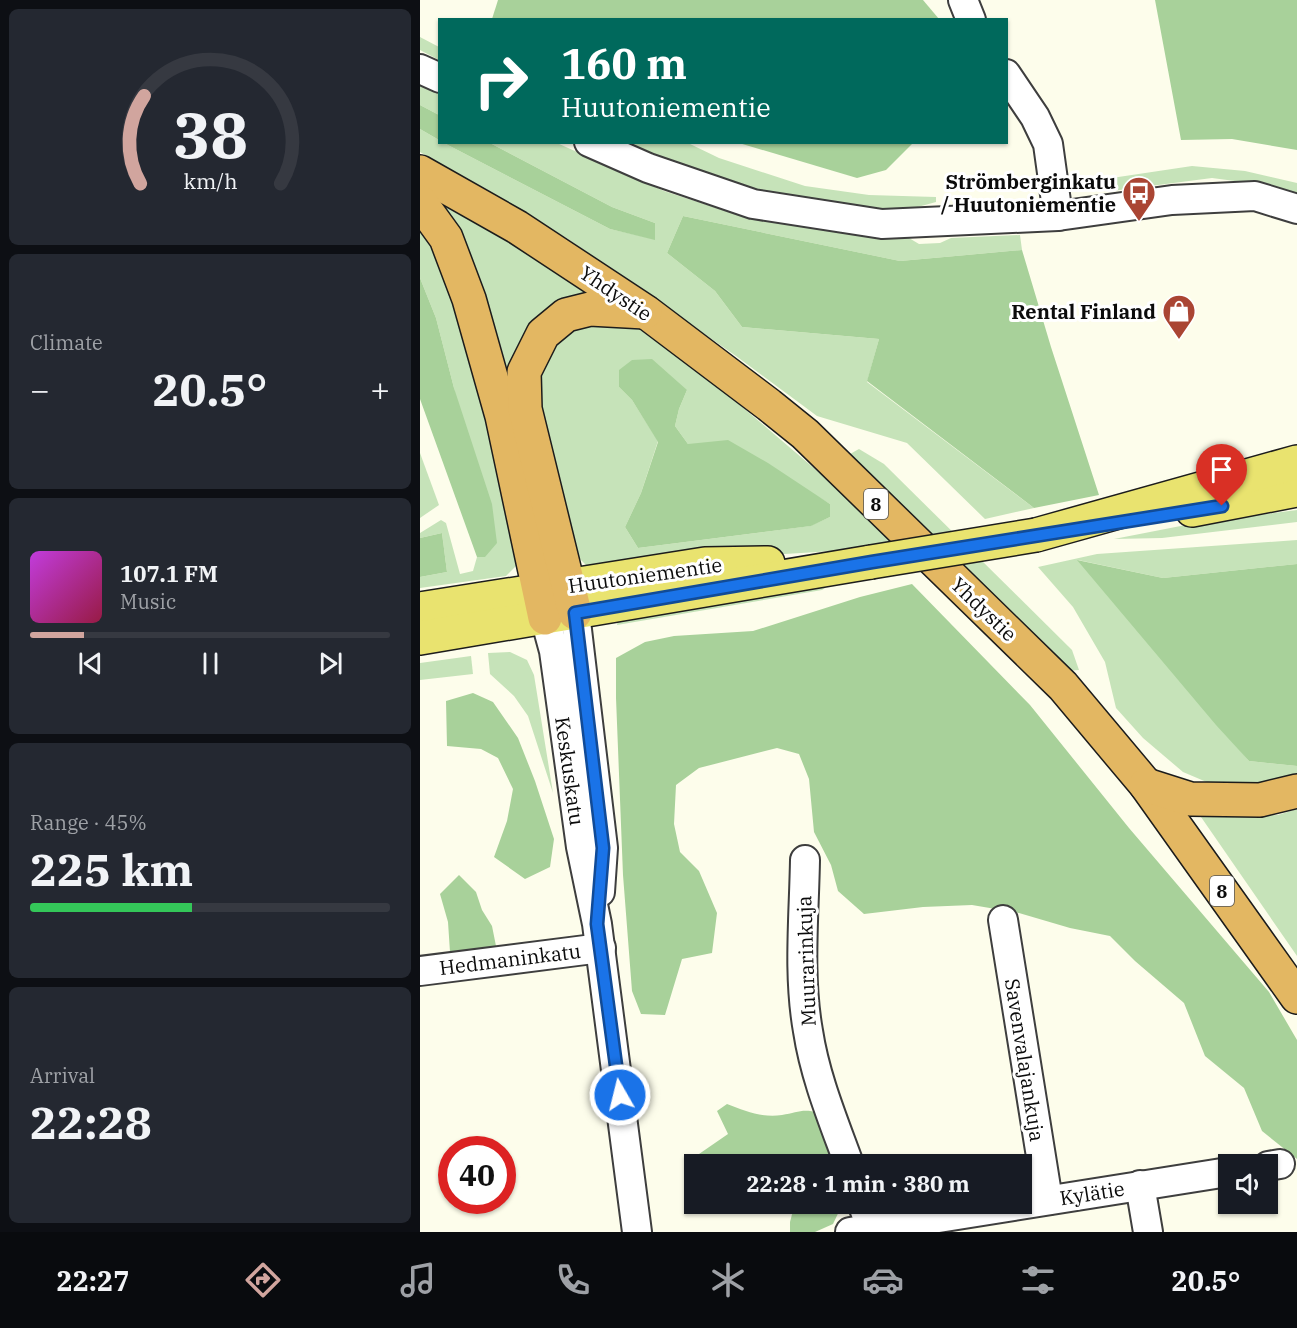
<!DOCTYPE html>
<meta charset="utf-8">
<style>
body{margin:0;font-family:"IBM Plex Serif",serif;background:#242831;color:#f1f3f6;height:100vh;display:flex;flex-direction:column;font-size:22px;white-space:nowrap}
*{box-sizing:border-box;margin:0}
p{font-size:20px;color:#9ea1a6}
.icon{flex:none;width:33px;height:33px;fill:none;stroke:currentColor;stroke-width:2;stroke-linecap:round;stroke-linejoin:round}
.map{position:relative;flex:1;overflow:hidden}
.details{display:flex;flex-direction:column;gap:9px;padding:9px;background:#0d0f14;width:420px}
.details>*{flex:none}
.guide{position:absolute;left:18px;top:18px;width:570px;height:126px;border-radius:0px;box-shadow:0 2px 4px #0004;background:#00695c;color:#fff;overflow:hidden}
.controls{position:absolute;left:798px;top:1154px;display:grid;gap:12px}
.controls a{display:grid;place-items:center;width:60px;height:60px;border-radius:0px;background:#171b24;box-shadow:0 2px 4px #0004;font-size:30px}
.speed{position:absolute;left:18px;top:1136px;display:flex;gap:12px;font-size:30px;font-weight:700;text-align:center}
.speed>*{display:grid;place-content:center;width:78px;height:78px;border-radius:50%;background:#171b24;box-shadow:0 2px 4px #0004;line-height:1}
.speed .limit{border:9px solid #d22;background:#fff;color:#111}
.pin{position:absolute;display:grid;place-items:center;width:51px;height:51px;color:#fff;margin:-62px -26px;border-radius:50% 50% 50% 0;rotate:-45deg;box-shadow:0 0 6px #0007}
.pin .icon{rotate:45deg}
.me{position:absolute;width:66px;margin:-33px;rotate:352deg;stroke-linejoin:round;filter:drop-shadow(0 0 4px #0008)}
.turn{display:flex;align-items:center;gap:21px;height:126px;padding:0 24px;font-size:27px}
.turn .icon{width:78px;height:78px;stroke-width:2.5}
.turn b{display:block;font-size:42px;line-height:51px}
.big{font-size:45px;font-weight:800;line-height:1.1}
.details .widget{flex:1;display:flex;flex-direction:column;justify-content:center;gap:9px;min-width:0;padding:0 21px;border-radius:9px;background:#242831}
.details .dial{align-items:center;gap:0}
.dial svg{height:156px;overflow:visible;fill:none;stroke:#363941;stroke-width:7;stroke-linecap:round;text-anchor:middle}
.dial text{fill:#f1f3f6;stroke:none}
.song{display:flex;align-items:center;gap:18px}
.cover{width:72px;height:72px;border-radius:9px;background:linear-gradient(135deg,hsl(290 70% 55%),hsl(340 70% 35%))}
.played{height:6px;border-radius:3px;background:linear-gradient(90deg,#d1a59e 15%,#363941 15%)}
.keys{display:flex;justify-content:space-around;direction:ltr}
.heat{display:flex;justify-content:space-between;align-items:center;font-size:33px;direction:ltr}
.charge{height:9px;border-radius:4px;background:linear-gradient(90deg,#34c759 45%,#363941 0)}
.trip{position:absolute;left:264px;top:1154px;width:348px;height:60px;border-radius:0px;background:#171b24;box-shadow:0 2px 4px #0004;font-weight:800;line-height:60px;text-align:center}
.menu{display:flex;height:96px;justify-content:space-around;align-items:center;background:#090b0e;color:#9ea1a6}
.menu .icon{width:42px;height:42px}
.menu .selected{color:#d1a59e}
.menu b{font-size:27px;color:#f1f3f6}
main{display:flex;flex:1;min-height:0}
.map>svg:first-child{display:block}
.green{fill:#c6e3b9;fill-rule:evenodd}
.forest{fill:#a8d19a}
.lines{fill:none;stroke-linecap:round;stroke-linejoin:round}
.minor-casing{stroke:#3e3e3e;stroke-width:32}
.major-casing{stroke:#1c1c1c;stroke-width:36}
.highway-casing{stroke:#1c1c1c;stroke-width:36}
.minor{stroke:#fff;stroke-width:28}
.major{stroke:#e9e36f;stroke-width:33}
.highway{stroke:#e3b762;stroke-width:33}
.major-bridge-casing{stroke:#1c1c1c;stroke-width:36;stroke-linecap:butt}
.major-bridge{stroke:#e9e36f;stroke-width:33}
.route-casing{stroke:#114b97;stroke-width:15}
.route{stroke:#1a73e8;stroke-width:10}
.labels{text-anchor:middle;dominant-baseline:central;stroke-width:6;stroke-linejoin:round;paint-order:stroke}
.shield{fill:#fff;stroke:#545454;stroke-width:1.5}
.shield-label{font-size:18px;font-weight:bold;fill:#0b0b0b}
.poi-label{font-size:20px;font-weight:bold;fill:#0b0b0b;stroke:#fff;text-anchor:end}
.street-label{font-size:20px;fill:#0b0b0b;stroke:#fff}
</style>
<main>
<section class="details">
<div class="widget dial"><svg viewBox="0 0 100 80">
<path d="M14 69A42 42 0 1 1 86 69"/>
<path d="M14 69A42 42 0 0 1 16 24" stroke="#d1a59e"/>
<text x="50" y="56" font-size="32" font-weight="700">38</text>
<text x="50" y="72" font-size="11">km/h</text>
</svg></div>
<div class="widget"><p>Climate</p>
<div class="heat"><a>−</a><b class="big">20.5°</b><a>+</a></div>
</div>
<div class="widget">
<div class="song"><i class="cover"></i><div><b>107.1 FM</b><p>Music</p></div></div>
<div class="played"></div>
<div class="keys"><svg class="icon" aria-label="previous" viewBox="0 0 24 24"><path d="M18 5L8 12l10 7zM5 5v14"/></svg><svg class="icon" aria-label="pause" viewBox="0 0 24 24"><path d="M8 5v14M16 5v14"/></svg><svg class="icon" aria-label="next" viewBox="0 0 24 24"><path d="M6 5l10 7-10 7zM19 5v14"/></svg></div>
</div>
<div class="widget"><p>Range · 45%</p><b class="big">225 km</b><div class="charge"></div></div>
<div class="widget"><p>Arrival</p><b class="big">22:28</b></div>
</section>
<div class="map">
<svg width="877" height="1232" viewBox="0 0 877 1232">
<rect width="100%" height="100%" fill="#fdfdeb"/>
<g class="green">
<polygon points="0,37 19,47 19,60 0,50"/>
<polygon points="0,78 19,88 19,115 0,105"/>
<polygon points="0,129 19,140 20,142 24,143 190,229 234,239 235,223 192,207 70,143 137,143 244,191 318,215 412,231 489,238 499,244 520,243 531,238 600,235 602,250 480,261 263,216 247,253 295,291 322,327 459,339 447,382 614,508 565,519 487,443 397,416 316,356 148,239 0,152"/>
<polygon points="203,143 268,143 299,158 385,186 449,195 516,197 516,202 483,211 404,205 344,193 276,173"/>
<polygon points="772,166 825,171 877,183 877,194 845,185 792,178 692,191 685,179"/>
<polygon points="14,196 175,296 109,335 129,536"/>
<polygon points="0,221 20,254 57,369 91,529 96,566 86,576 0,588 0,577 27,572 22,533 0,538 0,533 21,520 26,523 40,574 53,571 57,557 65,557 34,388 16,318 0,278"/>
<path d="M 200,319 L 224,331 L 300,388 L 478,540 L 429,550 L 365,554 L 298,555 L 169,568 L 151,550 L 114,388 L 122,358 L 155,325 ZM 199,387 L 267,390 L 259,409 L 255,426 L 268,444 L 385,489 L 410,504 L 410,517 L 390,526 L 218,548 L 205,527 L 221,493 L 238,441 L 212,400 Z"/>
<polygon points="439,449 464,464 652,650 659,670 647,671 430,454"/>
<polygon points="0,453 19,505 0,518"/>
<polygon points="877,510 877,522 742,538 694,539 776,523"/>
<polygon points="877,540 877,564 743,578 658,560 829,761 877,766 877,780 828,788 796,786 763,772 723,738 696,708 685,662 653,607 618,567 677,554"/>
<polygon points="420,578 402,590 197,625 198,619"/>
<polygon points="90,652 107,660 114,675 133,793 108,716 94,696 70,674 68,653"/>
<polygon points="51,656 53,674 0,680 0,663"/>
<polygon points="877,809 877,956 781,817 858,815"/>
</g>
<g class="forest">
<polygon points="78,0 503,0 519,19 72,19"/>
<polygon points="735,0 877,0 877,150 812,139 761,140"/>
<polygon points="0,105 19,115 19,140 0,129"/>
<polygon points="24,143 70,143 192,207 235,223 235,240 190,229"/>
<polygon points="319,143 493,143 466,170 437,178"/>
<polygon points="263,216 480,261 602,250 631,347 679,495 614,508 447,381 459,339 322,327 295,291 247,253"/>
<polygon points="0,278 16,318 34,388 72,504 77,543 65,557 57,557 0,399"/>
<polygon points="232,359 267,390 259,409 255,426 268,444 308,440 348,463 410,504 410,517 391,526 218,548 205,527 221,493 238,442 212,400 199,387 199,370 212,360"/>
<polygon points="22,533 27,572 0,577 0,538"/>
<polygon points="657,560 743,578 877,564 877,766 829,761 796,725"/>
<polygon points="492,584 610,705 709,828 849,992 877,1040 877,1159 842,1131 824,1088 785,1056 764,1003 715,961 690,936 650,928 599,913 552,905 503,907 444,914 418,891 411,865 394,832 389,779 379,754 357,748 279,768 256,785 254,824 260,852 279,871 297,913 292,953 262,959 245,1015 221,1014 212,991 203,875 196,698 196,658 225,642 254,636 333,631 440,597"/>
<polygon points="53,693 73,702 98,738 115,781 134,839 130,867 105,879 74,857 87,821 93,789 78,758 61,749 27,746 26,701"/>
<polygon points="39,875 56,892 62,910 72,926 76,946 30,952 28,922 20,894"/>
<path d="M 307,1104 C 325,1111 342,1118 362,1115 C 377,1113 383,1108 398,1113 L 415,1164 L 355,1164 L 343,1156 L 329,1164 L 285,1164 L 286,1159 L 279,1154 L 308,1134 L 297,1111 Z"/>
<polygon points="375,1203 423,1203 413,1224 395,1232 370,1232 370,1222"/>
</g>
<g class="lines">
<defs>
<g id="minor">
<polyline points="543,0 551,20"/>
<polyline points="0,69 20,78"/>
<polyline points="586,74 615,117 628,144 638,216"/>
<polyline points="169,142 228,168 333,204 462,224 638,216 752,200 835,196 877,209"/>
<polyline points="155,613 183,848 180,892"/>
<polyline points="125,618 134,651 161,847 177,924 217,1232"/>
<path d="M 385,860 C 384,917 378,975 388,1031 C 395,1077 413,1120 429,1164"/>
<polyline points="583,920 628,1200"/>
<polyline points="0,971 181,948"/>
<polyline points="848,1166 860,1164"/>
<polyline points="720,1185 728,1232"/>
<polyline points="442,1203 453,1232"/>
<polyline points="430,1232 808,1172"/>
</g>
<g id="major">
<polyline points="772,510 877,490"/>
<polyline points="616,535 877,462"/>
<polyline points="0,609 285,564 348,563"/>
<polyline points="0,638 451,562"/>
</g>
<g id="highway">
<polyline points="0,172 97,227 226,312 349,405 385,434 643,686 726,785 877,997"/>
<polyline points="0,202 26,238 49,299 82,416 125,618"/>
<polyline points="155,613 105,409 104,372 123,334 146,315 170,309 225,312"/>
<polyline points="726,785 770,799 840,800 877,791"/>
</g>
</defs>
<use href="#minor" class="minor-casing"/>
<use href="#major" class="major-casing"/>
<use href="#highway" class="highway-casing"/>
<use href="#minor" class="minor"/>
<use href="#major" class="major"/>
<use href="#highway" class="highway"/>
<defs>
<polyline id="major-bridge" points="451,562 616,535"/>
</defs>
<use href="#major-bridge" class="major-bridge-casing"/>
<use href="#major-bridge" class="major-bridge"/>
</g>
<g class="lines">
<defs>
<polyline id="route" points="200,1095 177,924 183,848 155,613 452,562 802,506"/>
</defs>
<use href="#route" class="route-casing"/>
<use href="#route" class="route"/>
</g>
<defs>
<symbol id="bus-pin" viewBox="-11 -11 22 30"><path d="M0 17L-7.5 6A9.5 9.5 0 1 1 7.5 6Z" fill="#aa4533" stroke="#fff"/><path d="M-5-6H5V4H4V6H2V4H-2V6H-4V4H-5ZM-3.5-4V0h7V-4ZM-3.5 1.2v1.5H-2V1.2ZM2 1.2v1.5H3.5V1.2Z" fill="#fff"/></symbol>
<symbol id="shop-pin" viewBox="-11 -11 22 30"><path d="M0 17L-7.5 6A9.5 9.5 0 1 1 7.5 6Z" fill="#aa4533" stroke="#fff"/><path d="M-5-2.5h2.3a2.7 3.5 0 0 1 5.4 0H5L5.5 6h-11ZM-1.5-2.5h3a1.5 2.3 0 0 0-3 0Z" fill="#fff"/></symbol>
</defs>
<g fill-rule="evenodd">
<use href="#bus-pin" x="700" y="174" width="38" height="52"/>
<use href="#shop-pin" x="740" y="292" width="38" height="52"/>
</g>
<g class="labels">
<g class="shield">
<rect x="444" y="489" width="24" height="30" rx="4.5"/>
<rect x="790" y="876" width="24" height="30" rx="4.5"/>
</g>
<g class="shield-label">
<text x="456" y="504">8</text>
<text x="802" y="891">8</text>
</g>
<g class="poi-label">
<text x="696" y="181">Strömberginkatu<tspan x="696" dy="23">/ Huutoniementie</tspan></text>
<text x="736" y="311">Rental Finland</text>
</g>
<g class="street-label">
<text transform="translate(196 293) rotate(34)">Yhdystie</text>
<text transform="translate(225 575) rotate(-8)">Huutoniementie</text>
<text transform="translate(564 609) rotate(44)">Yhdystie</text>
<text transform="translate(150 771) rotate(82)">Keskuskatu</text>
<text transform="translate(90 959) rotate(-7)">Hedmaninkatu</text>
<text transform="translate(386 961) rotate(-92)">Muurarinkuja</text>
<text transform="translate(605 1060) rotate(81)">Savenvalajankuja</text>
<text transform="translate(672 1193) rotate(-9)">Kylätie</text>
</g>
</g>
</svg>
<div class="controls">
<a><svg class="icon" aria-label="sound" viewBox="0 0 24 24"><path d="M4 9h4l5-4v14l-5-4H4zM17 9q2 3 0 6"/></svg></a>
</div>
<div class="speed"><div class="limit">40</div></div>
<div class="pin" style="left:802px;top:506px;background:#d93025"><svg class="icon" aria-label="arrive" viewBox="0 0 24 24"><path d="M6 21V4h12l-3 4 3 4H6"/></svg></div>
<svg class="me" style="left:200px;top:1095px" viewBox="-20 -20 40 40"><circle r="17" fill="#1a73e8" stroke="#fff" stroke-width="3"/><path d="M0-11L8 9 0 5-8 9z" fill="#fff"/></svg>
<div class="trip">22:28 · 1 min · 380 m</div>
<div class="guide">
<div class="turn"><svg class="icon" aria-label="right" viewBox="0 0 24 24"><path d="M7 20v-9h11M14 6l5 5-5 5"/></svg><div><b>160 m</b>Huutoniementie</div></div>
</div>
</div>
</main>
<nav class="menu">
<b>22:27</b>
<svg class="icon selected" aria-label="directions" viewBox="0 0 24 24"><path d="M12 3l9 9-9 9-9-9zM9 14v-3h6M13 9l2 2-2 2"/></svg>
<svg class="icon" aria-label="music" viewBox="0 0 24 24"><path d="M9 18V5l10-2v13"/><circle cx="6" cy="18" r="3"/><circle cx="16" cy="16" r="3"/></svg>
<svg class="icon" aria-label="phone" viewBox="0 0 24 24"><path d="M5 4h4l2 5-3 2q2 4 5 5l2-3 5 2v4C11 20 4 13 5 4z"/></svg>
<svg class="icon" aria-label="climate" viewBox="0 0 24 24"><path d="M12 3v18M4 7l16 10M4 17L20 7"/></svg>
<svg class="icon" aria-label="car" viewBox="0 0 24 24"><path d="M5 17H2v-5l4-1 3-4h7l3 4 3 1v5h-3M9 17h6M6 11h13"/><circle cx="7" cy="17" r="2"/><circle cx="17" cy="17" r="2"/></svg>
<svg class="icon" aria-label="filters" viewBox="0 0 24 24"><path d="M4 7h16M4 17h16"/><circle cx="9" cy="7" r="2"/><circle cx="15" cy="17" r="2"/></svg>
<b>20.5°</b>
</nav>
